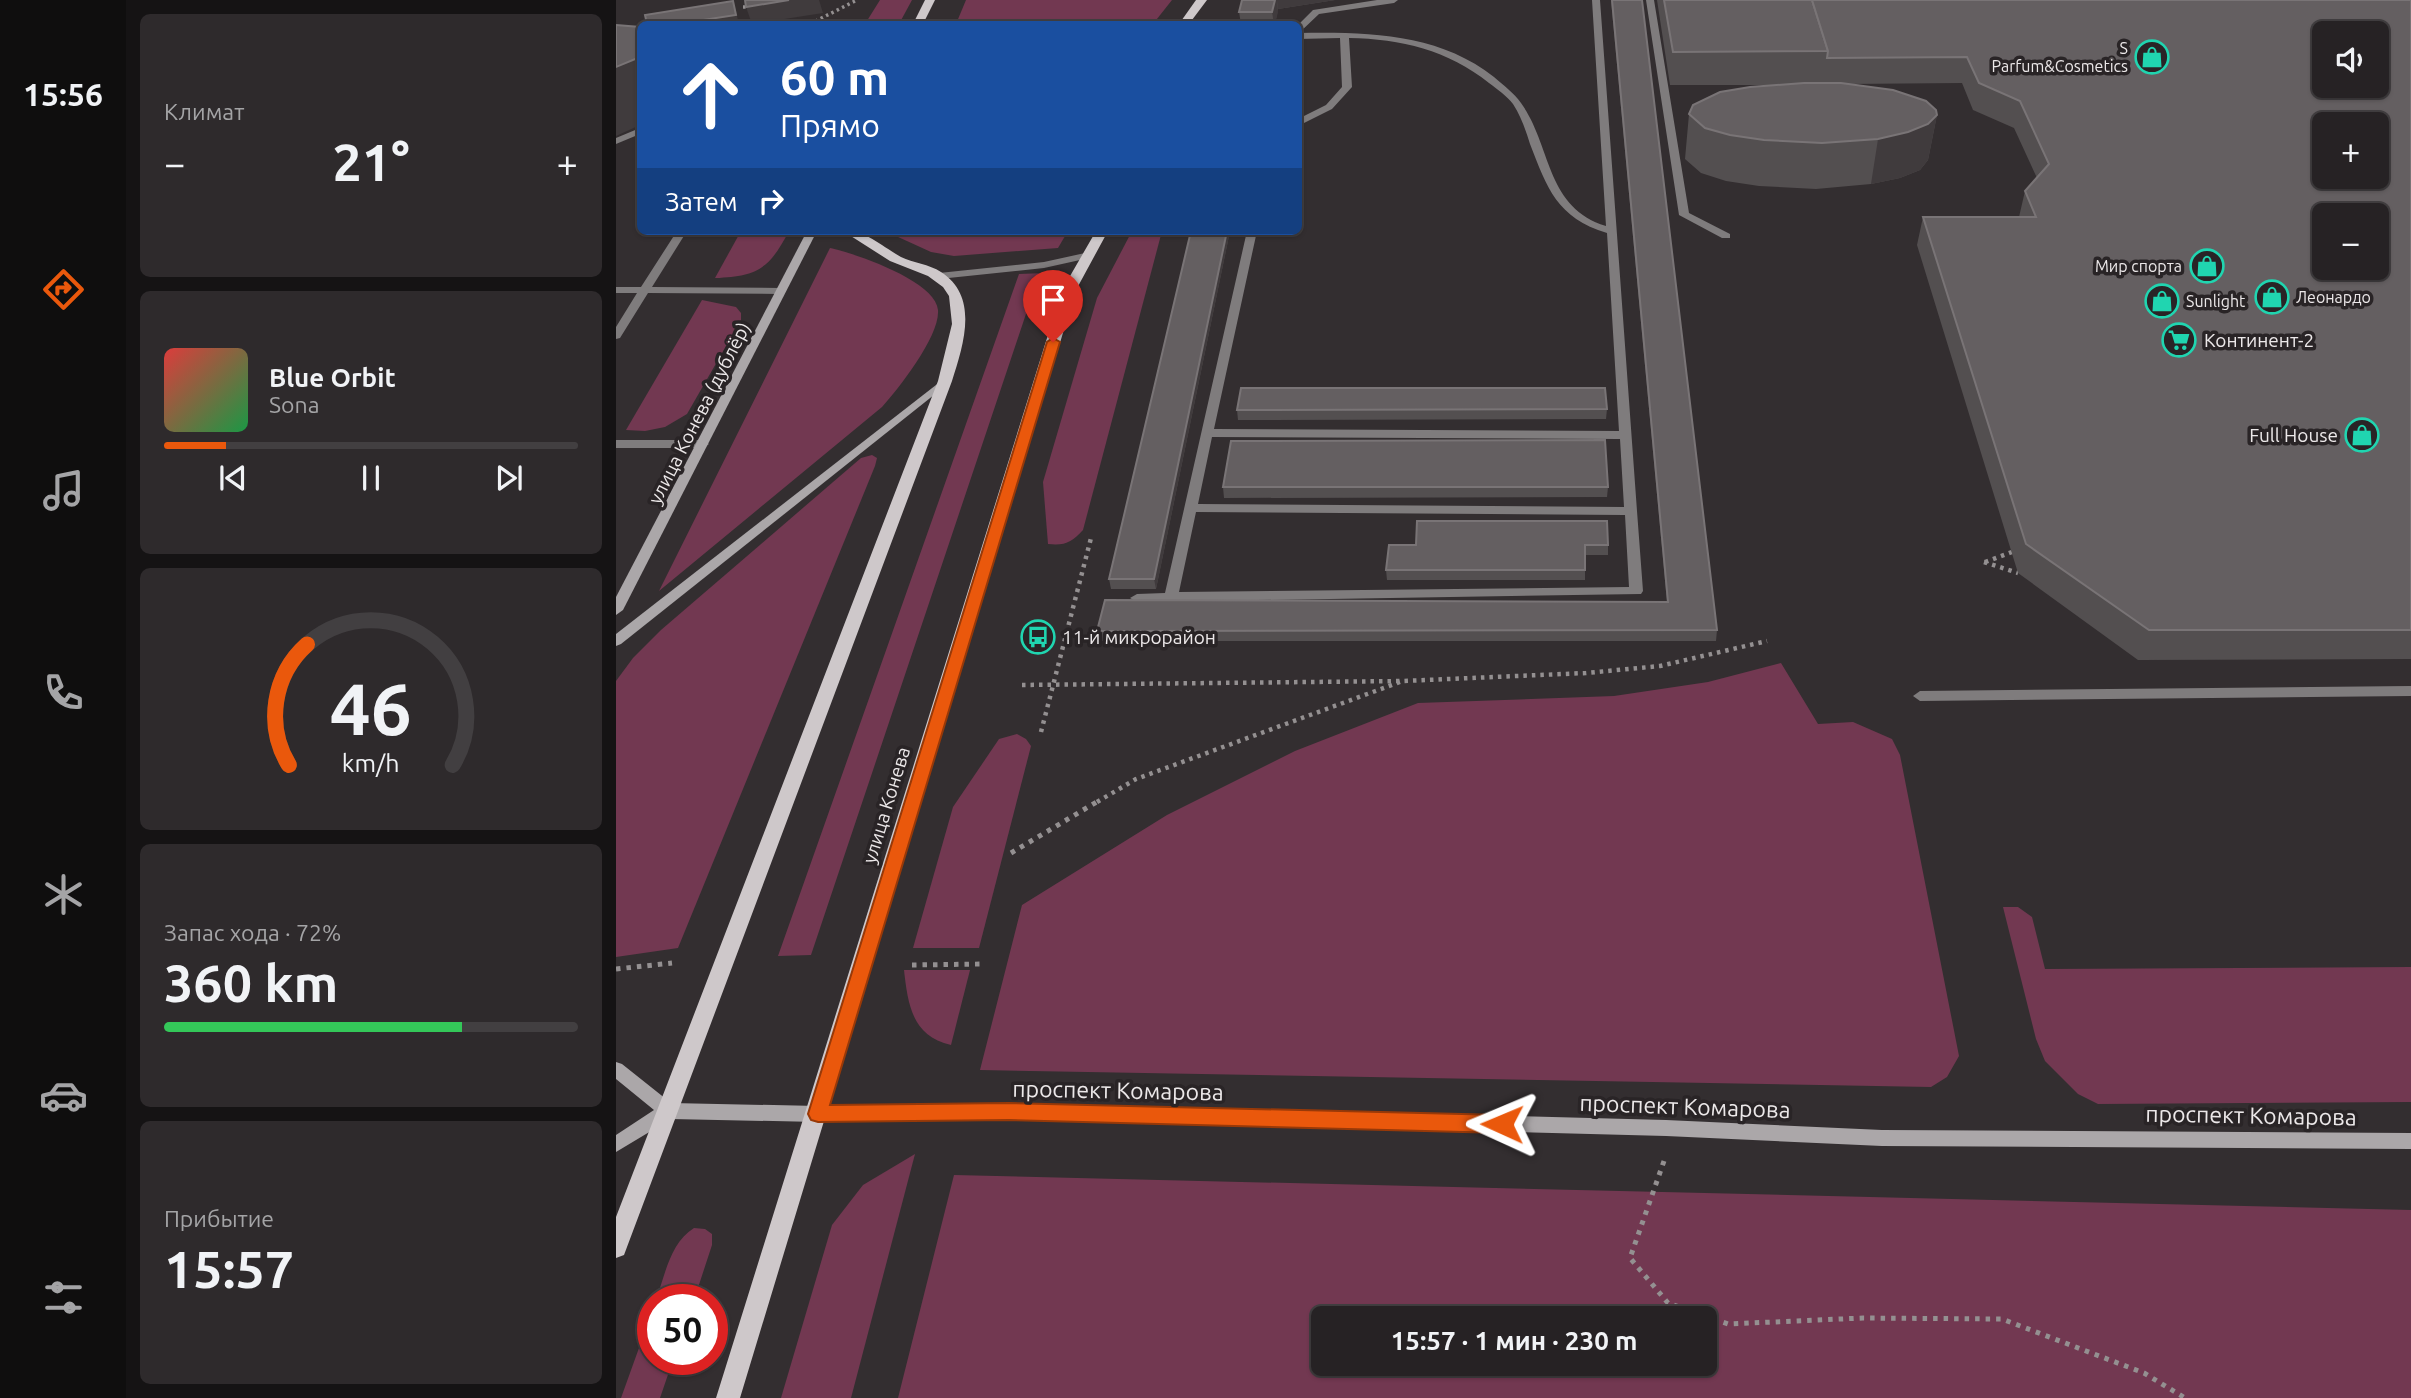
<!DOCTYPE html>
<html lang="ru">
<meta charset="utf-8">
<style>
body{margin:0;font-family:Ubuntu,sans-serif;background:#2e2a2c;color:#f1f3f6;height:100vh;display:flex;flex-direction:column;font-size:26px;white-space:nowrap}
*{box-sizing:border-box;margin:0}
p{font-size:23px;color:#a4a4a6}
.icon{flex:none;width:38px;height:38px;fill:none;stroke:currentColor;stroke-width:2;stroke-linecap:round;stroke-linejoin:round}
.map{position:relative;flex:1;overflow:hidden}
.details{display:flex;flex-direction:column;gap:14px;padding:14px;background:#151314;width:490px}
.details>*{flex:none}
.hud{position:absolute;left:21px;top:21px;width:665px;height:214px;border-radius:10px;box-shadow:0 2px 5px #0004,0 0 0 2px #423f41;background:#1a4fa0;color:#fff;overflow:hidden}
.tools{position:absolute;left:1696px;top:21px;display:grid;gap:14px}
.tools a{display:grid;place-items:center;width:77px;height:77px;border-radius:10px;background:#262224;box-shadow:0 2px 5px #0004,0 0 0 2px #423f41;font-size:35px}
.speed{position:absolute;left:21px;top:1284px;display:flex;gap:14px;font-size:35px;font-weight:700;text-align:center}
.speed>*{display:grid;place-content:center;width:91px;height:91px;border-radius:50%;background:#262224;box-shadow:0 2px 5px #0004,0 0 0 2px #423f41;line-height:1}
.speed .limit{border:10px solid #d22;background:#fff;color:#111}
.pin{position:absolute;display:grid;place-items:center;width:60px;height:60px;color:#fff;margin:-72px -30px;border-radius:50% 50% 50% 0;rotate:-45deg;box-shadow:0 0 7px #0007}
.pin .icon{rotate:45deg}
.me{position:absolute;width:77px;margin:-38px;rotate:271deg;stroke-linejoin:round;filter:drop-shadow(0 0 5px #0008)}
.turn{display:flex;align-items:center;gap:24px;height:147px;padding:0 28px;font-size:32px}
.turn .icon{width:91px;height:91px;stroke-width:2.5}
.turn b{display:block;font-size:49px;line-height:60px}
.then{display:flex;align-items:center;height:66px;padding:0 28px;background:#0003;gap:14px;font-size:26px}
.big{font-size:52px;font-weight:600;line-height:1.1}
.details .tile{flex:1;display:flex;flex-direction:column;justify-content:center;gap:10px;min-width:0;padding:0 24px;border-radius:10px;background:#2e2a2c}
.details .dial{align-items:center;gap:0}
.dial svg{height:182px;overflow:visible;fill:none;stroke:#423f41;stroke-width:7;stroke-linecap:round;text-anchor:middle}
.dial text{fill:#f1f3f6;stroke:none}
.song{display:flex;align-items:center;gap:21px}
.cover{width:84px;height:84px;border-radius:10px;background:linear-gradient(135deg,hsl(0 70% 55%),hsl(140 70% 35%))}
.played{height:7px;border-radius:4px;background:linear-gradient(90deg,#ea580c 15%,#423f41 15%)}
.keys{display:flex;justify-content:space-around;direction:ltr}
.heat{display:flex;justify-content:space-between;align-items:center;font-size:38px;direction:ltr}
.charge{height:10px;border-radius:5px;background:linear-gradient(90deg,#34c759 72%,#423f41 0)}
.trip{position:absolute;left:695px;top:1306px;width:406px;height:70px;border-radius:10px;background:#262224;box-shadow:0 2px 5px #0004,0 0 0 2px #423f41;font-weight:600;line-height:70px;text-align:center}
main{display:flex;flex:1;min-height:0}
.tabs{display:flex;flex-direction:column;width:126px;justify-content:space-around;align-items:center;background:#0f0e0e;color:#a4a4a6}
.tabs .icon{width:49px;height:49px}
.tabs .active{color:#ea580c}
.tabs b{font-size:32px;color:#f1f3f6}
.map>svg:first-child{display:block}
.green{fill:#723851;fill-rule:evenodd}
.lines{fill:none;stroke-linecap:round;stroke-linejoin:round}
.path-far2{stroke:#949091;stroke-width:3.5;stroke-dasharray:2.5 3.5;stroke-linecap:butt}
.path-far1{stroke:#949091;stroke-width:4.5;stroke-dasharray:3.5 5;stroke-linecap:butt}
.path{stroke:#949091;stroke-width:5;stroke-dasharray:4.5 6;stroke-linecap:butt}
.service{fill:#7f7c7d;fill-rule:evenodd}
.minor{fill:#7f7c7d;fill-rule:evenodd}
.secondary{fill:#aba7a9;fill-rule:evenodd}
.primary{fill:#cec8ca;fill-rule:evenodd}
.wall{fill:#534f50}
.shaded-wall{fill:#403b3d}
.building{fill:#645f61;stroke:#797476;stroke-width:2;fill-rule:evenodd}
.route{fill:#ea580c;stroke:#983908;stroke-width:2}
.labels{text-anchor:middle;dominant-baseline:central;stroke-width:7;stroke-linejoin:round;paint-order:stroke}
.far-poi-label{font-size:16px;fill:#ece8e9;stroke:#292426;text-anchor:end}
.poi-label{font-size:19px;fill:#ece8e9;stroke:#292426;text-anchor:start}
.street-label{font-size:19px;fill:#ece8e9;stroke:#292426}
.near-street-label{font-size:23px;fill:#ece8e9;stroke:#292426}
</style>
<main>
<nav class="tabs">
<b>15:56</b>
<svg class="icon active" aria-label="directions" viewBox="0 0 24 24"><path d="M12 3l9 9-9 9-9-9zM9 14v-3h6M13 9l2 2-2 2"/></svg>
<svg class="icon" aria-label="music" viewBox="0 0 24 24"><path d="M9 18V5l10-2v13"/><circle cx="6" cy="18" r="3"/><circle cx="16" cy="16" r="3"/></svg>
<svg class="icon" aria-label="phone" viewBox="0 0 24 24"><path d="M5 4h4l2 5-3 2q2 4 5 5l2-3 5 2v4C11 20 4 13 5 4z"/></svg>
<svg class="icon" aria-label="climate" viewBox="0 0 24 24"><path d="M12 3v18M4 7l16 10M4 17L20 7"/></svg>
<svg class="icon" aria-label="car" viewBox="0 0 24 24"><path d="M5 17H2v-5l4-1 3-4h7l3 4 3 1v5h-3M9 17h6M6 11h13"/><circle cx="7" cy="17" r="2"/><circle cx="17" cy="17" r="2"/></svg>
<svg class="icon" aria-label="filters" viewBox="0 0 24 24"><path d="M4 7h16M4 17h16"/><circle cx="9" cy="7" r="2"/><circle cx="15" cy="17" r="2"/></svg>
</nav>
<section class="details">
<div class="tile"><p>Климат</p>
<div class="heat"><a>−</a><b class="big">21°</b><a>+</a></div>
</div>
<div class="tile">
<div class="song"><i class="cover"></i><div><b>Blue Orbit</b><p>Sona</p></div></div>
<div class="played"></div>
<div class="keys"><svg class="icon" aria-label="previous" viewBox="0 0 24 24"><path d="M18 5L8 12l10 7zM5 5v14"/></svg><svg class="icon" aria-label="pause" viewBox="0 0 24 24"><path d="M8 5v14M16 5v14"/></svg><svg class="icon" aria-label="next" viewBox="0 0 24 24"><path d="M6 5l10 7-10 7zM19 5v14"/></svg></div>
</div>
<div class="tile dial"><svg viewBox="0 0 100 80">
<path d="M14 69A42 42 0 1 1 86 69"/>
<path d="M14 69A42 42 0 0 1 22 16" stroke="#ea580c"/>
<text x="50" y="56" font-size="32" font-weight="700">46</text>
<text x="50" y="72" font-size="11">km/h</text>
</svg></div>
<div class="tile"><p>Запас хода · 72%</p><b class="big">360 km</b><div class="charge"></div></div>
<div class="tile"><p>Прибытие</p><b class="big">15:57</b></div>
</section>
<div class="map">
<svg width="1795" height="1398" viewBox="0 0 1795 1398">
<rect width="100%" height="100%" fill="#332e30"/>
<g class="green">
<polygon points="264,0 296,0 283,24 249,24"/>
<polygon points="350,0 556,0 537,24 340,24"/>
<path d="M 125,231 L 173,231 C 153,269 142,276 99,278 Z"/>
<polygon points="269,231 452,231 442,248 338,256 315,252"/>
<path d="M 516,231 L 546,231 L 467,530 C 456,542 449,546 432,544 L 427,482 L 481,298 Z"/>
<path d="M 214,248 C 238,253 320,281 322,310 C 324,336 283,388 266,407 L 43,591 Z"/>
<polygon points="429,273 415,299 195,955 162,956 403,274"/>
<polygon points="86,300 120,307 125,313 125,320 71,414 49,427 29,431 10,430"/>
<polygon points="256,455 261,458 259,466 62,948 0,957 0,681 17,658 45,630 245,458"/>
<polygon points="1165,663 1202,724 1237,722 1276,739 1284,755 1343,1056 1331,1077 1315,1087 364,1070 406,905 551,815 679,751 802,703 998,696 1092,682"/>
<polygon points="401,734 410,739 415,746 363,948 297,948 337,807 383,739"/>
<polygon points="1387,907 1402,907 1416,917 1429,969 1795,967 1795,1102 1482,1104 1462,1094 1429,1061 1420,1039"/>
<path d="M 288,970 L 354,970 L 335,1045 C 296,1036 292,1005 288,970 Z"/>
<polygon points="299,1154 235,1398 165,1398 216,1225 247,1185"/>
<path d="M 338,1175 L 1795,1210 L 1795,1398 L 282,1398 ZM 707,1318 L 1088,1318 L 1088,1363 L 707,1363 Z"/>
<path d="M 78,1228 L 89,1229 L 96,1234 L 96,1245 L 78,1300 L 40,1300 C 49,1275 54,1243 78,1228 Z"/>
<polygon points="37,1309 37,1360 57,1360 44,1398 5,1398"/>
</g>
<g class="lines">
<g class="path-far2">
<polyline points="127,7 136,7"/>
<polyline points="194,24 241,0"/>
</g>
<g class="path-far1">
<polyline points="1368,562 1402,573"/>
<polyline points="1369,562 1396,552"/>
<polyline points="406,685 787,681 970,673 1044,666 1151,641"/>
<polyline points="425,732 475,538"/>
<polyline points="481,802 520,779 784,682"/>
</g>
<g class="path">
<polyline points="395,853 484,800"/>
<polyline points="296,965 368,964"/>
<polyline points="0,969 56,963"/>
<polyline points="1048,1161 1014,1258 1052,1303 1112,1324 1247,1318 1386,1319 1528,1373 1569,1398"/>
</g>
<g class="service">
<path d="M 761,0 L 782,0 L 778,3 L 703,14 L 683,33 C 752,32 822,33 878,77 C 887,85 898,93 905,103 C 936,146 929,207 990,226 L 976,0 L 984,0 L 1021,511 L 1027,591 L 1025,594 L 521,602 L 514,598 L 521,594 L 549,593 L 631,231 L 641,231 L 598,429 L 1003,431 L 991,233 C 941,218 931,188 914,144 C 910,131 905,116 897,104 C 891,96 881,89 873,83 C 832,50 785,39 733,38 L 736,87 L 716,109 L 682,126 L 682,119 L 710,105 L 726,87 L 724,38 L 682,39 L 682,25 L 697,10 ZM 596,437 L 1004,439 L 1008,507 L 582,504 ZM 580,512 L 1009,515 L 1013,587 L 563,592 Z"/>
<polygon points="1030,0 1038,0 1073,213 1114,234 1114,238 1106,238 1063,215"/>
<polygon points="24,128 24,134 0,144 0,138"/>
<polygon points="61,231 71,231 36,287 165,288 170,291 165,294 32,293 4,338 0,339 0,327 21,293 0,293 0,287 25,287"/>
<polygon points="0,440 87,440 93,444 87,448 0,448"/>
<polygon points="1795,686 1795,696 1304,701 1297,696 1304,691"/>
</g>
<polygon class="minor" points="469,253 473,254 473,258 428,268 323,279 318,276 323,273 428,262"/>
<g class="secondary">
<polygon points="191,231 201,231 7,610 0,615 0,597"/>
<polygon points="329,378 333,379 333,383 5,644 0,646 0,634"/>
<polygon points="0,1062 6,1064 55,1103 202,1106 393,1103 1050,1120 1266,1130 1795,1133 1795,1149 1266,1146 1050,1136 393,1119 202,1122 55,1119 0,1152 0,1135 38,1110 0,1079"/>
</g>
<g class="primary">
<polygon points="309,0 319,0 307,24 297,24"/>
<polygon points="580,0 591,0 573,24 563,24"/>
<path d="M 227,231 C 251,231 264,245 285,257 C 297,263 313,264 325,272 C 364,297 347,346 336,381 L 11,1247 L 8,1255 L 0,1258 L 0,1217 L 322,381 L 336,324 L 333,296 L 327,287 L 312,276 L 274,261 Z"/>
<polygon points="480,231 492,231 460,290 124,1398 100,1398 446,290"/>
</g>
</g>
<g class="wall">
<polygon points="626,0 719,0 662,9 659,24 625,24 623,12"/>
<polygon points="995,0 1026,0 1101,630 1100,641 483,641 481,631 1051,602"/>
<polygon points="1041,0 1795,0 1795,659 1522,660 1402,573 1301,245 1307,217 1403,217 1409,191 1421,178 1398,128 1357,110 1346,83 1230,84 1321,115 1312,160 1304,170 1284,178 1255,184 1200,189 1143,186 1110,181 1085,173 1069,159 1073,114 1162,85 1054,85"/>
<polygon points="575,231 614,231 540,589 495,589 493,579"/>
<polygon points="991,409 990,419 622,420 621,410"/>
<polygon points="607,487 992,487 991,497 608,498"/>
<polygon points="773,545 992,545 992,555 969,555 969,580 771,580 770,570"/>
</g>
<g class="shaded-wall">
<polygon points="173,0 203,0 207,13 136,24 130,7"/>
<polygon points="659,0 661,0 662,12 659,24 658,24 656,12"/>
<polygon points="661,0 719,0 662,9 662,12"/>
<polygon points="117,1 123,24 61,24"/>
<polygon points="24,57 24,125 0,136 0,67"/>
<polygon points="1321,115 1312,160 1304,170 1284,178 1255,184 1262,139"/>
<polygon points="611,231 614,231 540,589 538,579"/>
</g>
<g class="building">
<polygon points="129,0 173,0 130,7"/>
<polygon points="626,0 659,0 656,12 623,12"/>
<polygon points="996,0 1026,0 1101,630 481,631 489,600 1052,602"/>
<polygon points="1048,0 1196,0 1212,51 1057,52"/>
<path d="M 1196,0 L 1795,0 L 1795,630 L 1533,630 L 1410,544 L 1307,217 L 1420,217 L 1409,191 L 1433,164 L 1404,101 L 1363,83 L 1351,57 L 1211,58 L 1212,51 ZM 1708,33 L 1760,33 L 1760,86 L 1708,86 ZM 1708,124 L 1760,124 L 1760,177 L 1708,177 ZM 1708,215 L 1760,215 L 1760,268 L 1708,268 Z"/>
<polygon points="117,1 120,15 61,24 31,24 29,15"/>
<polygon points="0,25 24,27 24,57 0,67"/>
<polygon points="1188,83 1225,83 1277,90 1310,101 1320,110 1321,115 1312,124 1292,132 1262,139 1206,143 1148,140 1114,135 1089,128 1073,114 1077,105 1104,92 1134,87"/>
<polygon points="575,231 611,231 538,579 493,579"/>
<polygon points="625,388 989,388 991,409 621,410"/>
<polygon points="989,440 992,487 607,487 615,441"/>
<polygon points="801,521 991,521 992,545 969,545 969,570 770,570 773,545 800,545"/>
</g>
<polygon class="route" points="437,338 444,342 214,1105 393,1103 886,1115 893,1118 896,1124 893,1130 886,1133 393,1120 202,1122 195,1120 192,1114 431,342"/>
<defs>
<symbol id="shop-ring" viewBox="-11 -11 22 22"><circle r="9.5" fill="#292426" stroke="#20d5b0" stroke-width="1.5"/><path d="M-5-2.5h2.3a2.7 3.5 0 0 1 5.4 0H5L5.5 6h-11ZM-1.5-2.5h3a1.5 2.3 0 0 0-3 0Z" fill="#20d5b0"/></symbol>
<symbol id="supermarket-ring" viewBox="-11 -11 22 22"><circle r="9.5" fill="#292426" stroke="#20d5b0" stroke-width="1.5"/><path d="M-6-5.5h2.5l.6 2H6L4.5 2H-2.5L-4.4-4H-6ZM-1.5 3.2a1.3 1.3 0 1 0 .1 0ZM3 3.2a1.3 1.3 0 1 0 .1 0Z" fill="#20d5b0"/></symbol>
<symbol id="bus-ring" viewBox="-11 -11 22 22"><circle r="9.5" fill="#292426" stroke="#20d5b0" stroke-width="1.5"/><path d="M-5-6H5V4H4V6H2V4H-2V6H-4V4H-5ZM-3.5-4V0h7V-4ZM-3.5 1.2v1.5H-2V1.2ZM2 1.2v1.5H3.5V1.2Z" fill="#20d5b0"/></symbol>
</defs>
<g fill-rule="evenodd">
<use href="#shop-ring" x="1517" y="38" width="38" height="38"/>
<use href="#shop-ring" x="1572" y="247" width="38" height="38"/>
<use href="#shop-ring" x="1637" y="278" width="38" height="38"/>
<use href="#shop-ring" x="1527" y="282" width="38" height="38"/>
<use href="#supermarket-ring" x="1544" y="321" width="38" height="38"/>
<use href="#shop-ring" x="1727" y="416" width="38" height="38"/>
<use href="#bus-ring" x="403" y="618" width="38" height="38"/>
</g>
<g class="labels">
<g class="far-poi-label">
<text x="1512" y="48">S<tspan x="1512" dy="18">Parfum&amp;Cosmetics</tspan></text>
<text x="1566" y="266">Мир спорта</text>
<text x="1680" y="297" text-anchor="start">Леонардо</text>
<text x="1570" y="301" text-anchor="start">Sunlight</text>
</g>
<g class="poi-label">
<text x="1588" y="340">Континент-2</text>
<text x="1722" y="435" text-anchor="end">Full House</text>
<text x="446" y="637">11-й микрорайон</text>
</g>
<g class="street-label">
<text transform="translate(83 413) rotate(-63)">улица Конева (дублёр)</text>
<text transform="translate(270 805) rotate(-73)">улица Конева</text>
</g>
<g class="near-street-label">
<text transform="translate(502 1090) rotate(1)">проспект Комарова</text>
<text transform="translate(1069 1106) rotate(2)">проспект Комарова</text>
<text transform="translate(1635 1115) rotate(1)">проспект Комарова</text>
</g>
</g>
</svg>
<div class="tools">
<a><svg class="icon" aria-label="sound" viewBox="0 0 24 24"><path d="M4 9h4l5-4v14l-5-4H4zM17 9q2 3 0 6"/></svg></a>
<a>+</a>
<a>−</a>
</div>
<div class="speed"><div class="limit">50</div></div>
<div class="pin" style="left:437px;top:342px;background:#d93025"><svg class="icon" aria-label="arrive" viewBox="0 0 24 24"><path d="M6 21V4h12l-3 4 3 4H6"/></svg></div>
<svg class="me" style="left:886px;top:1124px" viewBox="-20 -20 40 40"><path d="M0-17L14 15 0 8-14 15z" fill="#ea580c" stroke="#fff" stroke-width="4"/></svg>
<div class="trip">15:57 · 1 мин · 230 m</div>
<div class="hud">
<div class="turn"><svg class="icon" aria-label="ahead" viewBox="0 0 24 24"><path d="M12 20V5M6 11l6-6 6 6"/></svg><div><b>60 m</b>Прямо</div></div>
<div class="then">Затем<svg class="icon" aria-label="right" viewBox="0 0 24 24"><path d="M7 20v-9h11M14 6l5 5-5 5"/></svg></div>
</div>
</div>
</main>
